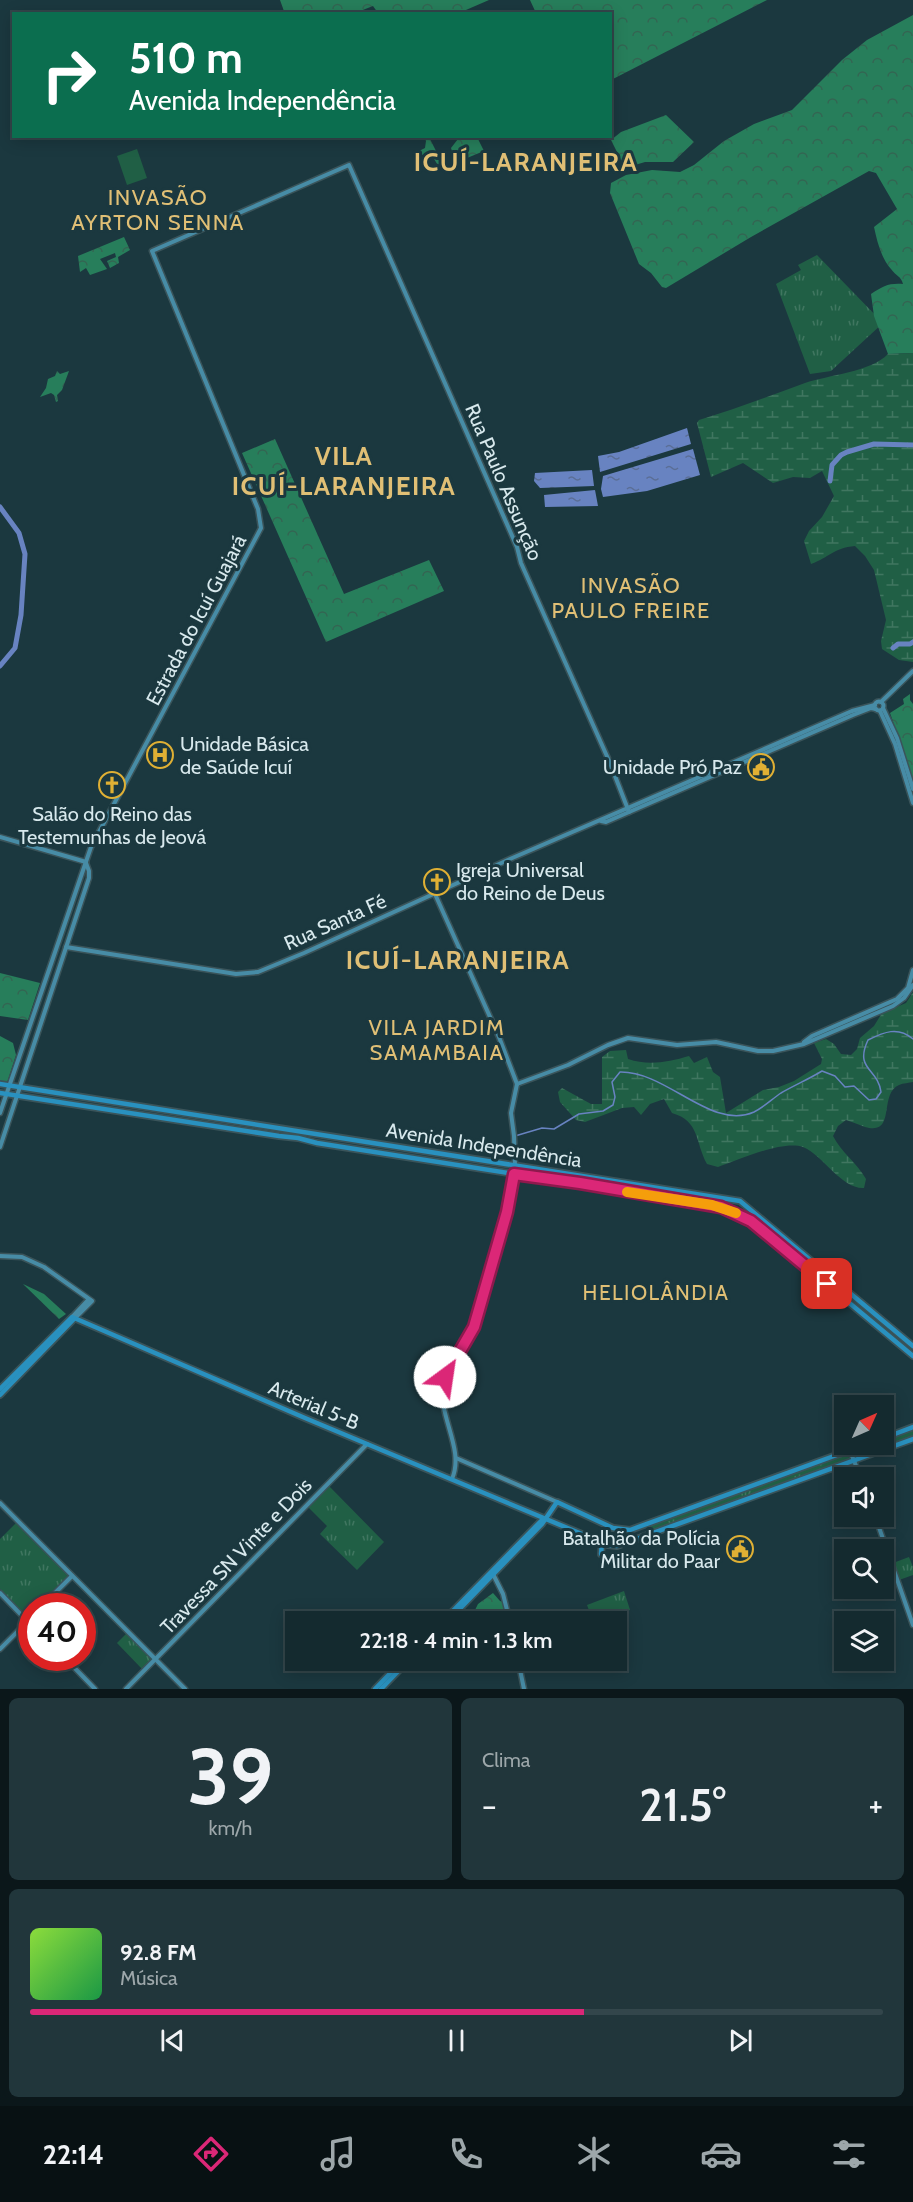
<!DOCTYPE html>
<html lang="pt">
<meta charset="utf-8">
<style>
body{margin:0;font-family:Cabin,sans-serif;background:#21363b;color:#f1f3f6;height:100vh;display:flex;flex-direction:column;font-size:22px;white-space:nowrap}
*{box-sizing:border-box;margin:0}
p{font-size:20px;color:#9da7aa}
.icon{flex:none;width:33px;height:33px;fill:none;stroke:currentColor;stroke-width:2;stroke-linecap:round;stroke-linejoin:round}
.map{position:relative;height:1689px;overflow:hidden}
.side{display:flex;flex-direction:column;gap:9px;padding:9px;background:#0b171a;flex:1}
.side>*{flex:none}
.top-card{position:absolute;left:12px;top:12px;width:600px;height:126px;border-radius:0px;box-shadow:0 3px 15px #0003,0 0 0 2px #33464b;background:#0b6e4f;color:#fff;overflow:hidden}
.needle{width:39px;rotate:45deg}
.fabs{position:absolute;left:834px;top:1395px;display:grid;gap:12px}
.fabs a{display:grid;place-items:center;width:60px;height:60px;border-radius:0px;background:#142a2f;box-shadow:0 3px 15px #0003,0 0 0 2px #33464b;font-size:30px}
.speed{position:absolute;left:18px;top:1593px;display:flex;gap:12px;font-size:30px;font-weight:700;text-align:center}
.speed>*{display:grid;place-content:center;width:78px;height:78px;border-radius:50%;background:#142a2f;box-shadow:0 3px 15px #0003,0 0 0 2px #33464b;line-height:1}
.speed .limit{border:9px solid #d22;background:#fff;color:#111}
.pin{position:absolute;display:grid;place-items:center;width:51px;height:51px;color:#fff;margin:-26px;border-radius:12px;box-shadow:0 3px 9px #0006}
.me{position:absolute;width:66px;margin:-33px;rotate:31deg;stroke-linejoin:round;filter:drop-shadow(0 0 4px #0008)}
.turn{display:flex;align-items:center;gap:21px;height:126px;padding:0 18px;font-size:27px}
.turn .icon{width:78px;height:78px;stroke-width:2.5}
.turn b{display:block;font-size:42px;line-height:51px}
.big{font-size:45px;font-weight:600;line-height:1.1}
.side .card{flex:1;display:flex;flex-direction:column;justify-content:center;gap:9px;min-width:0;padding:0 21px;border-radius:9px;background:#21363b}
.side .dial{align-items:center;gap:0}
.dial b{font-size:78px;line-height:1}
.song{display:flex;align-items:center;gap:18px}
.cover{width:72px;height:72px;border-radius:9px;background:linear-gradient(135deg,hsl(90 70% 55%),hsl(140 70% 35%))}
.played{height:6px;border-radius:3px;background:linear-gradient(90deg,#db2777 65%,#33464b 65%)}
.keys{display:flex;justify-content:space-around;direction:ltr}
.heat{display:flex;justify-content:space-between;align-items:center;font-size:33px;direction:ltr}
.side .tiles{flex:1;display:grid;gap:9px;grid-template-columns:1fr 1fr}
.card:last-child{grid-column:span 2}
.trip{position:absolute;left:285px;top:1611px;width:342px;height:60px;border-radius:0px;background:#142a2f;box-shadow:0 3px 15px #0003,0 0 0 2px #33464b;font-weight:600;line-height:60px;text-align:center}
.menu{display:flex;height:96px;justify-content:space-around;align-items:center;background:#081113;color:#9da7aa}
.menu .icon{width:42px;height:42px}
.menu .on{color:#db2777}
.menu b{font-size:27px;color:#f1f3f6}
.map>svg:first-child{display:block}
.grass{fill:url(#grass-tufts)}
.forest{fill:url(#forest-crowns)}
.wetland{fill:url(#wetland-marsh)}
.pitch{fill:#205f45}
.water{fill:url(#water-ripples)}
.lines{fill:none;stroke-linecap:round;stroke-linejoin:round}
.stream{stroke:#6883c1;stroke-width:1.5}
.river{stroke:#6883c1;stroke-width:5}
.secondary-casing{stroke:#3a545a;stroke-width:7}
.primary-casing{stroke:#3a545a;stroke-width:8}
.secondary{stroke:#478ca6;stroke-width:4}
.primary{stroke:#2991bf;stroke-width:4.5}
.route-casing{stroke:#8e194d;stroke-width:15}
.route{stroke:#db2777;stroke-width:10}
.slow{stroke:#f59e0b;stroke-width:10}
.labels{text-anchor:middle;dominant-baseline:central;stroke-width:6;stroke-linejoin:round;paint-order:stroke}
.street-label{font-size:20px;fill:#d8e9ed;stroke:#1b383f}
.poi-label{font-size:20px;fill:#d8e9ed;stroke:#1b383f;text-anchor:start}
.neighbourhood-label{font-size:21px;letter-spacing:1.5px;fill:#e0bf75;stroke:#1b383f}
.quarter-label{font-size:22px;letter-spacing:1.5px;fill:#e0bf75;stroke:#1b383f}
.district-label{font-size:26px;font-weight:bold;letter-spacing:1.5px;fill:#e0bf75;stroke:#1b383f}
</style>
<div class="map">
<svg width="913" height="1689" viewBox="0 0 913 1689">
<defs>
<pattern id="grass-tufts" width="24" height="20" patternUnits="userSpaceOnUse" patternTransform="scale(1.5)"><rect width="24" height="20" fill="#205f45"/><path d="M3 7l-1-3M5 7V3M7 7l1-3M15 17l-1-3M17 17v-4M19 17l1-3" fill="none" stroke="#407660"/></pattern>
<pattern id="forest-crowns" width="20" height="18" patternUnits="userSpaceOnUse" patternTransform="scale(1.5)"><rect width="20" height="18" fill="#277e5b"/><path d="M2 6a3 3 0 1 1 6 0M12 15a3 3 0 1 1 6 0" fill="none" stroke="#336552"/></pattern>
<pattern id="wetland-marsh" width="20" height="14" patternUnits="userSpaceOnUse" patternTransform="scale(1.5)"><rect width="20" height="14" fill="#205f45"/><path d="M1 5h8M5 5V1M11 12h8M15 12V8" fill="none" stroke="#407660"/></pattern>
<pattern id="water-ripples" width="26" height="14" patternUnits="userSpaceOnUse" patternTransform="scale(1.5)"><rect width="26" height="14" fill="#6883c1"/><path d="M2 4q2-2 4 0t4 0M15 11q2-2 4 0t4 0" fill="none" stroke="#5a6e96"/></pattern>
</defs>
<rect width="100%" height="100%" fill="#1b383f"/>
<g class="grass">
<polygon points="817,255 883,323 831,371 810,374 776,284 801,270 798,265"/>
<polygon points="913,1428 913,1438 652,1531 650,1529 652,1522 867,1445 884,1444 884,1438"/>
<polygon points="329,1486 384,1542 357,1570 320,1534 327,1526 308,1507"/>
<polygon points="16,1523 69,1575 37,1606 32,1606 31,1612 27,1617 0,1589 0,1539"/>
<polygon points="909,1557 913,1567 913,1575 899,1580 893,1563"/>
<polygon points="624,1591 630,1610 593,1621 587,1605"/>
<polygon points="127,1633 153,1659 143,1670 117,1643"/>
</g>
<g class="forest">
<polygon points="280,0 489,0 459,13 378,13 373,6 355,13 285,14"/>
<polygon points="530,0 767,0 611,80 610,14 536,13"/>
<path d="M 913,15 L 913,353 L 888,354 L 874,316 L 871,294 C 883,286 889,283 903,284 C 901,276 896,276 891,269 C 881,258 877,241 874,227 L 897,209 L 876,173 L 869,171 L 751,237 L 666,288 L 662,287 L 651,273 L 639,264 L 610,193 L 611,183 L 626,175 L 652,170 L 680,172 L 694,165 L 724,141 L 754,124 L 792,110 L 842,60 L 867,40 Z"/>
<polygon points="666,115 694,142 673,162 645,162 625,168 611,140 621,132"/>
<polygon points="424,137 429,137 438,155 443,152 444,155 439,158 442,166 439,167 431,154 420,155 419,151 425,148 426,141"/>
<polygon points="456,137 477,137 484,151 467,158 464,154 454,157 451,148 458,139"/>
<polygon points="124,237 130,250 118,257 119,263 110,268 107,261 116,257 115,253 100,259 107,269 90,275 86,268 80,272 78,256"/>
<polygon points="57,371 60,374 69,371 62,390 57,395 58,401 56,402 54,395 51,393 40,397 46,388 48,379 55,376"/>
<polygon points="275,439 344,594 429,560 444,591 326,642 242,453"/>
<polygon points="910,694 910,700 913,704 913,780 890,713 904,704 903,699"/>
<polygon points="0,973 40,983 28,1020 0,1016"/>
<polygon points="0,1036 13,1043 16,1055 7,1083 0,1081"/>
<polygon points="23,1284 44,1294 66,1314 59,1319"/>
<polygon points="493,1593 500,1601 505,1603 506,1614 492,1616 493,1621 485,1619 475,1610 478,1604"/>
</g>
<g class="wetland">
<path d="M 913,353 L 913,662 L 899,660 L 882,649 L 881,641 L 886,620 L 874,570 L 865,556 L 855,546 C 833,548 830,557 811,564 L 804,541 L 809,531 L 822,517 L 834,496 L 822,471 L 810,478 L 793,477 L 773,483 L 743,463 L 711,477 L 697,423 L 699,420 C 735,409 769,396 805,383 C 828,375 871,372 888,354 Z"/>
<path d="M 913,992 L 913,1082 C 909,1083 903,1083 899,1085 C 878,1094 897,1136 865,1127 C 859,1125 853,1122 846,1120 L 838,1126 L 833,1136 C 841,1152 857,1163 866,1179 L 864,1188 C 841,1189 823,1155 803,1147 C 782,1140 738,1160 718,1167 L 707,1164 C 695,1142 700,1121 672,1113 L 664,1099 L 650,1104 L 641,1115 L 634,1107 L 622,1108 L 585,1122 L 576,1120 L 560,1102 L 558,1092 L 562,1088 L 591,1104 L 602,1104 L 602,1057 L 610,1051 L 626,1050 L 628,1059 C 648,1066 669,1062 689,1056 L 694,1063 L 707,1057 L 713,1072 L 720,1077 L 726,1113 L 763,1090 L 779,1087 L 794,1081 L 821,1064 L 822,1059 L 814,1043 L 826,1039 L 834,1044 L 841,1054 L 851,1055 L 857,1049 L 860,1038 L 874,1026 L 882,1013 L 906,1003 Z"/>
</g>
<polygon class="pitch" points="137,149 147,178 127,185 117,156"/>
<g class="water">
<polygon points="687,428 691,444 600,472 598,456 619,452"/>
<polygon points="693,449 700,475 647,491 603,497 601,489 603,476"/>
<polygon points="592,470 594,486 540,488 534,481 535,473"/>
<polygon points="595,490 598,506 545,507 544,495"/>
</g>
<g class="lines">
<path class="stream" d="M 515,1136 L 542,1128 L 554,1129 L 579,1114 L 603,1111 L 613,1105 L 615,1097 L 612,1082 L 620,1072 C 667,1071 711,1131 754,1112 C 764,1107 772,1099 781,1093 C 795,1085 809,1079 822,1071 L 835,1076 L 845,1087 L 854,1086 L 869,1100 L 876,1099 L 881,1092 C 878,1068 854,1070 868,1040 C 884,1032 898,1026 913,1039"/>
<g class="river">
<polyline points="830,481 832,465 841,455 847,452 874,444 913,445"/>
<polyline points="0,507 19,533 25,554 21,615 15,648 0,666"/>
<polyline points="893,648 898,644 910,644 913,642"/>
</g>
<defs>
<g id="secondary">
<circle cx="879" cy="706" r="4.5"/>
<polyline points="881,702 913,671"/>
<polyline points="883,708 897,738 913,789"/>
<polyline points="880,711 895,744 913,803"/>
<polyline points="601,821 606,822 853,715 871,708 876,709"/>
<polyline points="0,837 86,862"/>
<polyline points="435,894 499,1037 517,1084"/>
<polyline points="66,947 236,974 258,972 304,953 510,859 852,711 875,705"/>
<polyline points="804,1042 812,1036 897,999 908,988 913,970"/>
<polyline points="517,1084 568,1065 608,1045 628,1038 677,1045 716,1042 758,1051 773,1051 804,1044 893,1006 904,998 913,985"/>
<polyline points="0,1113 91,847 261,528 258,509 152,251 349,165 517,547 521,563 610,763 629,812"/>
<polyline points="0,1147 89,878 89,871 86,863"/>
<polyline points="515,1166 514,1136 511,1113 517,1084"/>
<polyline points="0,1256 22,1257 44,1267 92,1301 74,1319"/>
<polyline points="72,1317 88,1300"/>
<polyline points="850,1451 861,1478"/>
<polyline points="456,1458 557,1502"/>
<path d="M 452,1479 C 465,1449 438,1417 443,1385 C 446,1363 468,1346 475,1325 C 492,1276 504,1225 514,1174"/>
<polyline points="0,1503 185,1689"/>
<polyline points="875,1516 913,1625"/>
<polyline points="493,1574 503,1594 510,1622"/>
<polyline points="0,1593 32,1626"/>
<polyline points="42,1606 72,1576"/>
<polyline points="0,1649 32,1617"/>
<polyline points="65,1658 95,1689"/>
<polyline points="518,1660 524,1689"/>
<polyline points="126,1689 367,1444"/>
</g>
<g id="primary">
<polyline points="0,1084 740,1201 913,1346"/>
<polyline points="0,1093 279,1136 298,1138 317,1143 712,1205 731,1211 751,1221 913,1356"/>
<polyline points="0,1389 72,1317 305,1418 608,1545 617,1546 913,1439"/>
<polyline points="0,1395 74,1319"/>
<polyline points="884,1438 913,1427"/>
<polyline points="601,1554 602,1542"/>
<polyline points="442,1622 543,1519"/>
<polyline points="447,1622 542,1524 557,1502 613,1528 630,1530 867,1444"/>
<polyline points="375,1689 403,1660"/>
<polyline points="381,1689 409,1660"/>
</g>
</defs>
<use href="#secondary" class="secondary-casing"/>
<use href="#primary" class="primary-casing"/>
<use href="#secondary" class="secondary"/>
<use href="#primary" class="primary"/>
</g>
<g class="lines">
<defs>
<polyline id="route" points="445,1377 474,1327 507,1212 514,1174 580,1183 721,1207 751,1221 827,1284"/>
</defs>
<use href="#route" class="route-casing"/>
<use href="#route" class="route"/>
<polyline class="slow" points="627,1192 712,1205 736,1213"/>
</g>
<defs>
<symbol id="hospital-ring" viewBox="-11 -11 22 22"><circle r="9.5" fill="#1b383f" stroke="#e0b034" stroke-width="1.5"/><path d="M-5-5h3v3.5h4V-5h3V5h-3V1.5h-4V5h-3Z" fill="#e0b034"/></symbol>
<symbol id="civic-ring" viewBox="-11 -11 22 22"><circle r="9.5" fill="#1b383f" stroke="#e0b034" stroke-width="1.5"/><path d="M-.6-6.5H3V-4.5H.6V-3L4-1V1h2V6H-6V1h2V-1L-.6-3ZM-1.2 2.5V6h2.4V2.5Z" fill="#e0b034"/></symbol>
<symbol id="church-ring" viewBox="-11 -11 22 22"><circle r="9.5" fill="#1b383f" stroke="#e0b034" stroke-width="1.5"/><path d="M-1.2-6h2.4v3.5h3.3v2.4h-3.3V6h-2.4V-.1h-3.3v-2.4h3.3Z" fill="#e0b034"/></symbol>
</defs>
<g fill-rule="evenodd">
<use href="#hospital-ring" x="145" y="740" width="30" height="30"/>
<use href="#civic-ring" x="746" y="752" width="30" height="30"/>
<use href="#church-ring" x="97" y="770" width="30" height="30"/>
<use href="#church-ring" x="422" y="867" width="30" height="30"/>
<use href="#civic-ring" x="725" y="1534" width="30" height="30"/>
</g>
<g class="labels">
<g class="street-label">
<text transform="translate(504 482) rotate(67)">Rua Paulo Assunção</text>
<text transform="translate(196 620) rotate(-62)">Estrada do Icuí Guajará</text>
<text transform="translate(335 922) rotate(-24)">Rua Santa Fé</text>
<text transform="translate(484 1145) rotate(9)">Avenida Independência</text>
<text transform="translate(314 1405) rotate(23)">Arterial 5-B</text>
<text transform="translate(236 1556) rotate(-46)">Travessa SN Vinte e Dois</text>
</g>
<g class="poi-label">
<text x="180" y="744">Unidade Básica<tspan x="180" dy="23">de Saúde Icuí</tspan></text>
<text x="742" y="767" text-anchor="end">Unidade Pró Paz</text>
<text x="112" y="814" text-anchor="middle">Salão do Reino das<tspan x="112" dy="23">Testemunhas de Jeová</tspan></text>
<text x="456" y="870">Igreja Universal<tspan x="456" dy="23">do Reino de Deus</tspan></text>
<text x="720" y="1538" text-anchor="end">Batalhão da Polícia<tspan x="720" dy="23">Militar do Paar</tspan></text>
</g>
<g class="neighbourhood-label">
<text x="656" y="1292">HELIOLÂNDIA</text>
</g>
<g class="quarter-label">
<text x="158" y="197">INVASÃO<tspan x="158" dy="25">AYRTON SENNA</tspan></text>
<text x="631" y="585">INVASÃO<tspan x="631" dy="25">PAULO FREIRE</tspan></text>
<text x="437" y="1027">VILA JARDIM<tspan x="437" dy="25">SAMAMBAIA</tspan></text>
</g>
<g class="district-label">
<text x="526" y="162">ICUÍ-LARANJEIRA</text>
<text x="344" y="456">VILA<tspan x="344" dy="30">ICUÍ-LARANJEIRA</tspan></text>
<text x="458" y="960">ICUÍ-LARANJEIRA</text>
</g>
</g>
</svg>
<div class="fabs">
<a><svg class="needle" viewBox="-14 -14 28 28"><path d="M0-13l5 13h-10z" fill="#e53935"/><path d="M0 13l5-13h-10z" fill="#9da7aa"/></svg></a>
<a><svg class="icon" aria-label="sound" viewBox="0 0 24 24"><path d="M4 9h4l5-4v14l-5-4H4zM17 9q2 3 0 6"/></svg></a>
<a><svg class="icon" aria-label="search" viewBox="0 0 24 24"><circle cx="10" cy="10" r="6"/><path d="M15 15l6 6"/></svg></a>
<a><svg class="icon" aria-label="layers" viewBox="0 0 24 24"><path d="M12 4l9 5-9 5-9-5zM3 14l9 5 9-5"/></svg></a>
</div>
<div class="speed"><div class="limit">40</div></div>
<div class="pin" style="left:827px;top:1284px;background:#d93025"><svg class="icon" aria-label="arrive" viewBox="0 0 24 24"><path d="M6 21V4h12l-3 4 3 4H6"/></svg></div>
<svg class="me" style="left:445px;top:1377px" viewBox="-20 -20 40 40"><circle r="19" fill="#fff"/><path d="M0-13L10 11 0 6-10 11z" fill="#db2777"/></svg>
<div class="trip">22:18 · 4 min · 1.3 km</div>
<div class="top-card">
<div class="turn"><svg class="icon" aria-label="right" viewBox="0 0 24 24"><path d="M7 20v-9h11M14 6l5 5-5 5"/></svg><div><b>510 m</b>Avenida Independência</div></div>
</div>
</div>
<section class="side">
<div class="tiles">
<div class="card dial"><b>39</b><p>km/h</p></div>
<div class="card"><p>Clima</p>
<div class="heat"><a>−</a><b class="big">21.5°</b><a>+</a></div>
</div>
<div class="card">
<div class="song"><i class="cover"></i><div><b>92.8 FM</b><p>Música</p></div></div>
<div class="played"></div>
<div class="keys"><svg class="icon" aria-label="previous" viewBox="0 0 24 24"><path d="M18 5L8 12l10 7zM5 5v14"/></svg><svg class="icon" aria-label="pause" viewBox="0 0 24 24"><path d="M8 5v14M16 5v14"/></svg><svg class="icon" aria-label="next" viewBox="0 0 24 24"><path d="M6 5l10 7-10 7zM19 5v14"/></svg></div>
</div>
</div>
</section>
<nav class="menu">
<b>22:14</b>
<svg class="icon on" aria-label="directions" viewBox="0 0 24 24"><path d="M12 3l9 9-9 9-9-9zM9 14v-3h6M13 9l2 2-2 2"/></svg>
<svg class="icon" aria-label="music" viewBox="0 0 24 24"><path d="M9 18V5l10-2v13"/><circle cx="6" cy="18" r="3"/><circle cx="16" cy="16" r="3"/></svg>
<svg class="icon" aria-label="phone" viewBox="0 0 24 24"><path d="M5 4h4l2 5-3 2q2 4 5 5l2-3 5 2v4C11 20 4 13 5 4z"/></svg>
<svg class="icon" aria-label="climate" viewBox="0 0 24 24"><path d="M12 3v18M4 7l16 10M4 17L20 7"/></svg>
<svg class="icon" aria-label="car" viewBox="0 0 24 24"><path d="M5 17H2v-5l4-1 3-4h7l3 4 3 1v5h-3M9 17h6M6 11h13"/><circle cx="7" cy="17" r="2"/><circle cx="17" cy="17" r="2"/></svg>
<svg class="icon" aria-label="filters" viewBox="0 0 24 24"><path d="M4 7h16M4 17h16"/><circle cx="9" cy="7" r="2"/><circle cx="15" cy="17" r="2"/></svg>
</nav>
